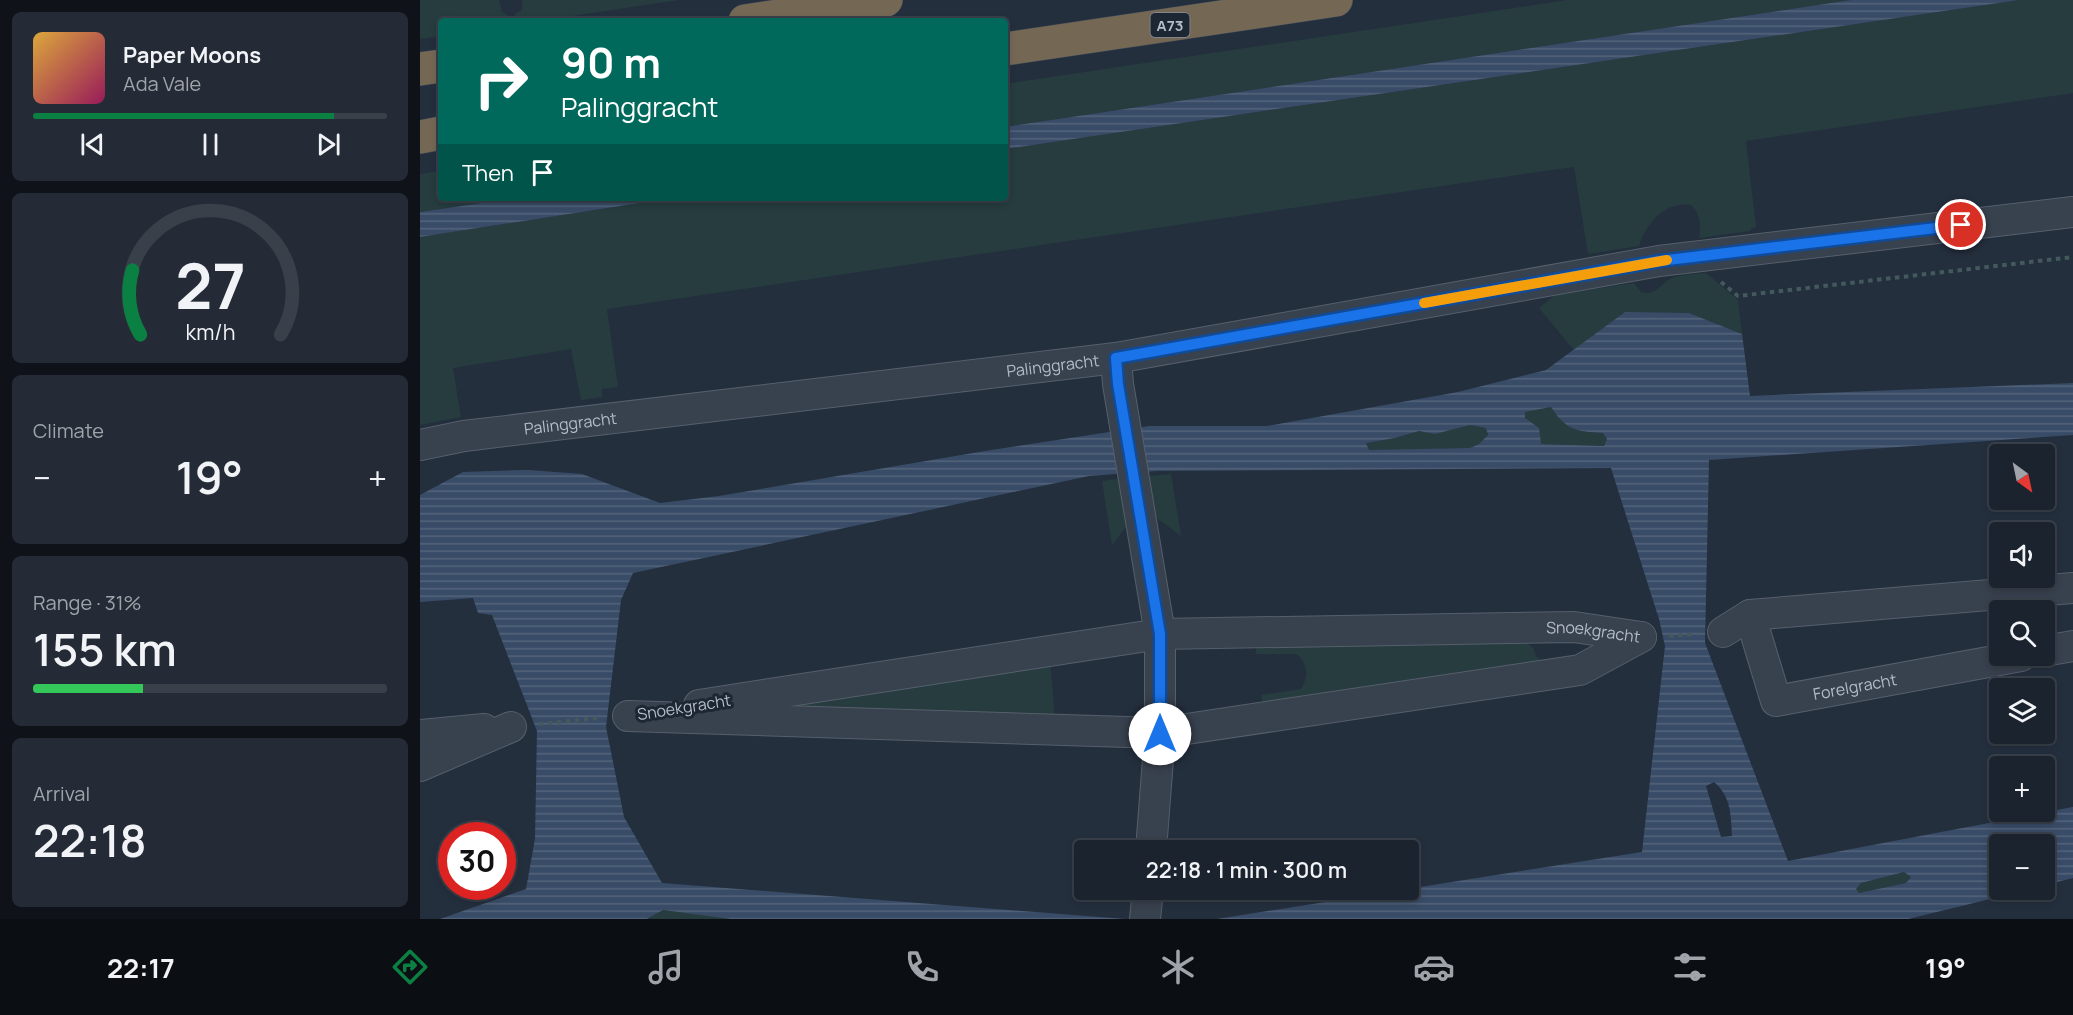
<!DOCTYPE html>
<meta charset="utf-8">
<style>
body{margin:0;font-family:Manrope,sans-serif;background:#242b36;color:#f1f3f6;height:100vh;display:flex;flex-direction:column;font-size:22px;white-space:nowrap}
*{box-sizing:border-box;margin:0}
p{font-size:20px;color:#a0a4aa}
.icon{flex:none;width:33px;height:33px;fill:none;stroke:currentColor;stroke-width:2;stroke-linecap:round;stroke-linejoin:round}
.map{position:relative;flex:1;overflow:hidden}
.drawer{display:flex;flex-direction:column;gap:12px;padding:12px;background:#0f1319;width:420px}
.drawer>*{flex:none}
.hud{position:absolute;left:18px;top:18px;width:570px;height:183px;border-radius:6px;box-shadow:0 3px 9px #0003,0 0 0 2px #39404a;background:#00695c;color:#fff;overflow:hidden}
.needle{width:39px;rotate:147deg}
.tools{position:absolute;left:1569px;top:444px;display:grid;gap:12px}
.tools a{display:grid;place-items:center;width:66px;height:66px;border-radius:6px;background:#1b232e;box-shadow:0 3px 9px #0003,0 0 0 2px #39404a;font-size:30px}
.speed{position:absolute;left:18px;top:822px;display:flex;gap:12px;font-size:30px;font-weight:700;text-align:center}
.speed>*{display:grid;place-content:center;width:78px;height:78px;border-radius:50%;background:#1b232e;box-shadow:0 3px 9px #0003,0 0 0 2px #39404a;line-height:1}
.speed .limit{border:9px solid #d22;background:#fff;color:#111}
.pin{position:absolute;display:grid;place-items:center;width:51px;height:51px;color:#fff;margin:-26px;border:3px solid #fff;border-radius:50%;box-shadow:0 2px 6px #0007}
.me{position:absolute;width:66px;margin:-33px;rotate:0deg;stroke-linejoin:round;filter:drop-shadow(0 0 4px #0008)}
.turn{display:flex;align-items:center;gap:21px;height:126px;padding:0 24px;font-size:27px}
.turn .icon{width:78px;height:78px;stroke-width:2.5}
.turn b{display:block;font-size:42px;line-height:51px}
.then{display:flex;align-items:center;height:57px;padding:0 24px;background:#0003;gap:12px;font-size:22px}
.big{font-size:45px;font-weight:600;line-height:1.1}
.drawer .tile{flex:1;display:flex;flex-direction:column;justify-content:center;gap:9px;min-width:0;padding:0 21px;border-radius:9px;background:#242b36}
.drawer .dial{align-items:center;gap:0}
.dial svg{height:156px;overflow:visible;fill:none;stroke:#39404a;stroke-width:7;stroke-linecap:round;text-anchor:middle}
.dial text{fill:#f1f3f6;stroke:none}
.song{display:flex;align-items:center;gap:18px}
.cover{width:72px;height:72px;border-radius:9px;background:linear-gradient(135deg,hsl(40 70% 55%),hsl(330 70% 35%))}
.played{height:6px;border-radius:3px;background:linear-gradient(90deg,#0b8043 85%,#39404a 85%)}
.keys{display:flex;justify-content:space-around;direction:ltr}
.heat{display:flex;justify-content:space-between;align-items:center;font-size:33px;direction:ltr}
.charge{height:9px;border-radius:4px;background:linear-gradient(90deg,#34c759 31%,#39404a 0)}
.trip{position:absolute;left:654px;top:840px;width:345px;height:60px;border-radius:6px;background:#1b232e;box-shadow:0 3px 9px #0003,0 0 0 2px #39404a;font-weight:600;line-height:60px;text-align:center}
.menu{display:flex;height:96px;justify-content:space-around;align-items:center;background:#0b0e12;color:#a0a4aa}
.menu .icon{width:42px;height:42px}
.menu .on{color:#0b8043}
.menu b{font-size:27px;color:#f1f3f6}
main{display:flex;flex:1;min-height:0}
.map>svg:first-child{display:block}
.green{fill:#263c3f}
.water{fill:url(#water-rules);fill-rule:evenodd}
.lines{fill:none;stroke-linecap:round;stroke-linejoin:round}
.minor-casing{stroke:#565f6c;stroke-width:32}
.motorway-casing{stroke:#434c59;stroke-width:34}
.path{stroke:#44595c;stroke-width:4;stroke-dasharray:4.5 4.5;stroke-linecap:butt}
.minor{stroke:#38414e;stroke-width:30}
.motorway{stroke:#746855;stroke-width:33}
.route-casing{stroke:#114b97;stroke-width:15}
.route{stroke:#1a73e8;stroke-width:10}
.slow{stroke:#f59e0b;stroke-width:10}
.labels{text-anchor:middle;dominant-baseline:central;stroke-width:6;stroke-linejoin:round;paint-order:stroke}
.shield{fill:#1d2633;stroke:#878f9c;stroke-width:1.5}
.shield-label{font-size:15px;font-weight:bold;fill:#b4bcc9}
.street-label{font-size:16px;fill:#b4bcc9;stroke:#1d2633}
</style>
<main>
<section class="drawer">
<div class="tile">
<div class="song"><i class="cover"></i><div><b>Paper Moons</b><p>Ada Vale</p></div></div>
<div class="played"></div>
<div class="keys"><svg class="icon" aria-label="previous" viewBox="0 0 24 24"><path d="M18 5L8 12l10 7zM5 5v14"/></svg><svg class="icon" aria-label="pause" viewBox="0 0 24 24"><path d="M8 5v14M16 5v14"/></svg><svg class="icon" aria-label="next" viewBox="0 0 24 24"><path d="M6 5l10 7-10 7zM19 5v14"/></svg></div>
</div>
<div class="tile dial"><svg viewBox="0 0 100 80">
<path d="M14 69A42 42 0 1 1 86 69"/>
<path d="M14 69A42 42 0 0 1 10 36" stroke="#0b8043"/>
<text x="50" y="56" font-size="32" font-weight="700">27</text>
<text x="50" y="72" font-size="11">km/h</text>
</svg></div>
<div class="tile"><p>Climate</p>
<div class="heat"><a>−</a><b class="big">19°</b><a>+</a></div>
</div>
<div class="tile"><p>Range · 31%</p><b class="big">155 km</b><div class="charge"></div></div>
<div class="tile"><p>Arrival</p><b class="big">22:18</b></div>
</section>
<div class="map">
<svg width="1653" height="919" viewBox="0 0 1653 919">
<defs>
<pattern id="water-rules" width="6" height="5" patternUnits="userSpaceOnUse" patternTransform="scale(1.5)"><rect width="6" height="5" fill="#394c67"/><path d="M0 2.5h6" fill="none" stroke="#53647b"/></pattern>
</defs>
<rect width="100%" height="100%" fill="#242f3e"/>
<g class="green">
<polygon points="0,0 79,0 82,12 88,15 88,21 21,21 21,36 0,39"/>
<polygon points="102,0 259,0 119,21 96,21 95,14 102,10"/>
<polygon points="1147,0 1431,0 585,127 585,84"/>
<path d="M 1599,0 L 1653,0 L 1653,93 L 1326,141 L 1336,227 L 1332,228 L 1330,231 L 1279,238 C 1281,225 1281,215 1271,205 C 1245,201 1226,224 1219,246 L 1168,254 L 1154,167 L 1124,171 L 187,309 L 198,387 L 182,389 L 182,397 L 161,400 L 151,349 L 33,368 L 41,417 L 0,425 L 0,237 L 252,198 L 585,198 L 585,149 Z"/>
<polygon points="21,171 21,198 97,198 0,212 0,174"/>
<path d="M 1286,273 L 1318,300 L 1322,334 L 1269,313 L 1205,312 L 1154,350 L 1119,308 L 1135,295 L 1214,283 L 1221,292 C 1237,297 1242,280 1256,277 C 1265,274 1277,274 1286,273 Z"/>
<path d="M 1131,407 C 1147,431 1155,431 1183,433 L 1187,439 L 1184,446 L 1121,444 L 1105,418 L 1105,411 Z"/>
<polygon points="1050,425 1066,428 1068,436 1059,444 1050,448 949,451 946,443 975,438 999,431 1015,433"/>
<polygon points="751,474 761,536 734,516 728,476"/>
<polygon points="706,478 712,519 692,545 682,481"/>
<path d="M 1104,640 L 1114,649 L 1116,656 L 1125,664 L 844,710 L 841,695 L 881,689 C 889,676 888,665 877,654 L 836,654 L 836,641 Z"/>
<polygon points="630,657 635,721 367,715 364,697"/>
<polygon points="1484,872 1491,876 1486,883 1439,893 1435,889 1441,883"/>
<polygon points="243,910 310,918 311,919 227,919"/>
</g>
<g class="water">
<polygon points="1431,0 1599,0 585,149 585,127"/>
<polygon points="97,198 252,198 0,237 0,212"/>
<path d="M 1205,312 L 1269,313 L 1322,334 L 1330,396 L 1653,383 L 1653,435 L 1289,460 L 1285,643 L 1368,861 L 1653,807 L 1653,878 L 1625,885 L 1624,844 L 1580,844 L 1580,890 L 1607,890 L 1488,919 L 797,919 L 1222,852 L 1245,646 L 1239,619 L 1191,468 L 736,471 L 669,476 L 213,573 L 201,600 L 186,727 L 204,817 L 242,883 L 705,919 L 311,919 L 243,910 L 227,919 L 20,919 L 106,889 L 115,839 L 117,731 L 72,615 L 58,613 L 53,598 L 0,602 L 0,495 L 43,472 L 108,470 L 162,474 L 240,503 L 299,496 L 565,451 L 729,426 L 847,426 L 1038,392 L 1126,370 ZM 1131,407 C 1147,431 1155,431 1183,433 L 1187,439 L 1184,446 L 1121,444 L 1119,428 L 1105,418 L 1105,412 ZM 1050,425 L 1066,428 L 1068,435 L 1059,444 L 1050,448 L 949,450 L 946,443 L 975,438 L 999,431 L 1015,434 ZM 1294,782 C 1311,796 1311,815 1312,836 L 1301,837 L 1286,786 ZM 1484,872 L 1491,877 L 1486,883 L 1439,893 L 1436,889 L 1441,883 Z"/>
</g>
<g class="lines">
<defs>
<g id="minor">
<polyline points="696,358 698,384 740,634 740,733 731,850"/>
<path id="s1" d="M 0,445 L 44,436 L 696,358 L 1239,261 L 1653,212"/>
<path id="s2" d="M 1330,615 L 1356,701 L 1601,656"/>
<polyline points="1303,632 1330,615 1653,588"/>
<polyline points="1624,651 1653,646"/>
<path id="s3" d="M 279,705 L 740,634 L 1154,627 L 1221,637"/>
<polyline points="208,716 740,733 1160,670 1221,637"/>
<polyline points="0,735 64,729"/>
<polyline points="0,766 91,727"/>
<polyline points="725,919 728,890"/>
</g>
<g id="motorway">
<polyline points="325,21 466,0"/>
<polyline points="585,49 916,0"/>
<polyline points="0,69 21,66"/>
<polyline points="0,137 21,133"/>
</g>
</defs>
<use href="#minor" class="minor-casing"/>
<use href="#motorway" class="motorway-casing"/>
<g class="path">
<polyline points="1301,282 1318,296 1653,257"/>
<polyline points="1249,636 1277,634"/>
<polyline points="119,724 180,718"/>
</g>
<use href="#minor" class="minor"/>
<use href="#motorway" class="motorway"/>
</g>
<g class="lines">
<defs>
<polyline id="route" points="740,734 740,634 698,384 696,358 1239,261 1541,225"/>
</defs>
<use href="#route" class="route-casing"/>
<use href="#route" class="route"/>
<polyline class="slow" points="1004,303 1247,260"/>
</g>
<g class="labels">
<rect class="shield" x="730.5" y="13" width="39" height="24" rx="4.5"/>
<g class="shield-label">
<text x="750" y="25">A73</text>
</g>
<g class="street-label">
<text stroke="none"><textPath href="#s1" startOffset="638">Palinggracht</textPath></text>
<text stroke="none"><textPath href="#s1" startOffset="152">Palinggracht</textPath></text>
<text stroke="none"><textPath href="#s3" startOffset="900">Snoekgracht</textPath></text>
<text stroke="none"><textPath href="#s2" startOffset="170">Forelgracht</textPath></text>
<text transform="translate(264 707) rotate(-9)">Snoekgracht</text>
</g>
</g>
</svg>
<div class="tools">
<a><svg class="needle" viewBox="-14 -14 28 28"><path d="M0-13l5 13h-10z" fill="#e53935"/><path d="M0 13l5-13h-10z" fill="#a0a4aa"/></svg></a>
<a><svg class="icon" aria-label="sound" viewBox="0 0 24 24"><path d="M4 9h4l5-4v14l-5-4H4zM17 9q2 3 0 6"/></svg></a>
<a><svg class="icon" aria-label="search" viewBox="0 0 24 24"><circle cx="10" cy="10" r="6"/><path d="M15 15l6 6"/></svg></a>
<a><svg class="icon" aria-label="layers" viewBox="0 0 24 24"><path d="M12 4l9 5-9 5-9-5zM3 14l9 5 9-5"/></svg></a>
<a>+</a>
<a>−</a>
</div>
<div class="speed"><div class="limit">30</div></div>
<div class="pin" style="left:1541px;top:225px;background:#d93025"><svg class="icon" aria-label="arrive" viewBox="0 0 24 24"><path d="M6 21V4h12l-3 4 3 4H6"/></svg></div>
<svg class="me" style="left:740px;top:734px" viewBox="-20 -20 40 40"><circle r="19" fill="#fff"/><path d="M0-13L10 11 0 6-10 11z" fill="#1a73e8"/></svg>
<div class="trip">22:18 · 1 min · 300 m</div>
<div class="hud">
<div class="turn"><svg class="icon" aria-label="right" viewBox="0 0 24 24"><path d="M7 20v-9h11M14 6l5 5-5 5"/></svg><div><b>90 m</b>Palinggracht</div></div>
<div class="then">Then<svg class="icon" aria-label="arrive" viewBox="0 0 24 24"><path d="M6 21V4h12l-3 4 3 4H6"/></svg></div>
</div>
</div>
</main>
<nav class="menu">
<b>22:17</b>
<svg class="icon on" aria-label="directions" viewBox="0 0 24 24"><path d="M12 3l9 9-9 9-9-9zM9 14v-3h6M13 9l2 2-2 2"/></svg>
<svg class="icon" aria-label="music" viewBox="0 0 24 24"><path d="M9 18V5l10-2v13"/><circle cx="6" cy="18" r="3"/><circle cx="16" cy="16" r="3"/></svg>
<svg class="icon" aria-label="phone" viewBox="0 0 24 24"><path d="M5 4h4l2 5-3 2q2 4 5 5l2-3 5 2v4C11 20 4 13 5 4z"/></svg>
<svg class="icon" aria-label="climate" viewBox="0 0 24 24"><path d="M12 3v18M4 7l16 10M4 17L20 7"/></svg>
<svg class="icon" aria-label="car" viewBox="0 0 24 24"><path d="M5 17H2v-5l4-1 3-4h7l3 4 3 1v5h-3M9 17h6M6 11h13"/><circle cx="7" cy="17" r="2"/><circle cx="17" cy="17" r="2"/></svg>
<svg class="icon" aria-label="filters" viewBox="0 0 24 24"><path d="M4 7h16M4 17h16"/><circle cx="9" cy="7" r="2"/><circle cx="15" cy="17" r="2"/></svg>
<b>19°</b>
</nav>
